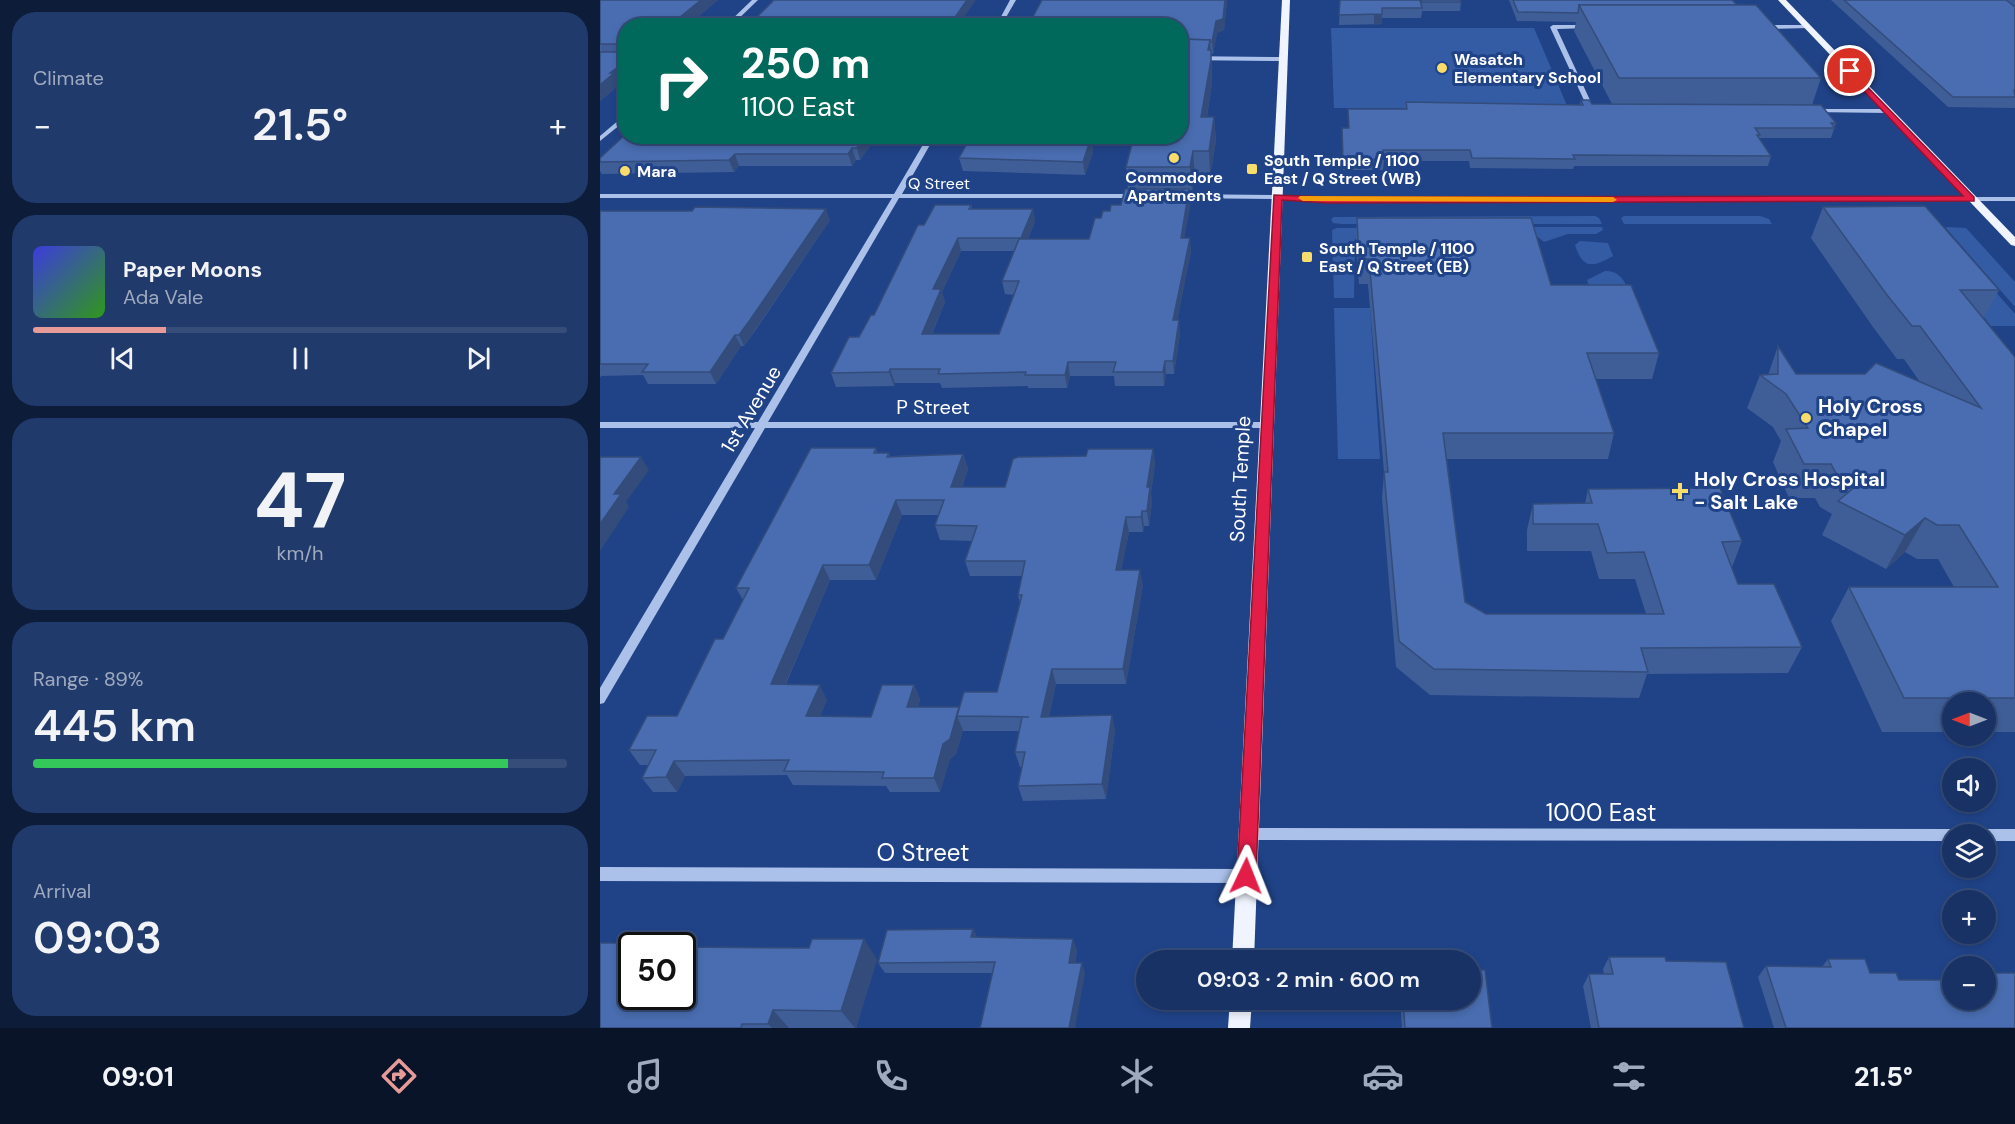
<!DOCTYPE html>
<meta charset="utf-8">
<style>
body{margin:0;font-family:"DM Sans",sans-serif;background:#213a6c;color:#f1f3f6;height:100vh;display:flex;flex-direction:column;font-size:22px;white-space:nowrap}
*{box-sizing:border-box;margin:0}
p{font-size:20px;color:#9faabf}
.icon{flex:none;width:33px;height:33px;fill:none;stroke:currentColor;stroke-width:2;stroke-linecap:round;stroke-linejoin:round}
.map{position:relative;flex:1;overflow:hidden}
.drawer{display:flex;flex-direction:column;gap:12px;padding:12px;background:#0d1c38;width:600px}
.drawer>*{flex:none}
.guide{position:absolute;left:18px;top:18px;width:570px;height:126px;border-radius:24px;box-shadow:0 3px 9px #0003,0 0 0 2px #364d7a;background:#00695c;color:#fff;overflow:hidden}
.needle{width:39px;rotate:270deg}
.fabs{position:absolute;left:1342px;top:692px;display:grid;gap:12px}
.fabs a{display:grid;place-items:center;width:54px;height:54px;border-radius:50%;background:#183266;box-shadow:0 3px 9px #0003,0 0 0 2px #364d7a;font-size:30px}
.speed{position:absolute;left:18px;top:932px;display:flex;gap:12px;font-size:30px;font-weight:700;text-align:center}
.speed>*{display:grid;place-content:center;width:78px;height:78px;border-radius:50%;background:#183266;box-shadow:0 3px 9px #0003,0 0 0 2px #364d7a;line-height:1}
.speed .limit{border:3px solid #111;border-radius:9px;background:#fff;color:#111}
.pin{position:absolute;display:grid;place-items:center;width:51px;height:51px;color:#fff;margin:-26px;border:3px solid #fff;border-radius:50%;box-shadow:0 2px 6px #0007}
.me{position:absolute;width:66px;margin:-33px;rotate:2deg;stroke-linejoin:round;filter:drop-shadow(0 0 4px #0008)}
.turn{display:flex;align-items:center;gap:21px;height:126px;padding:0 24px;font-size:27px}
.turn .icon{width:78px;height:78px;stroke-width:2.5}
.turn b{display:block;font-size:42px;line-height:51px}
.big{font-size:45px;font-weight:600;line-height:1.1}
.drawer .card{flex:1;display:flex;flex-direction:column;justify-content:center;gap:9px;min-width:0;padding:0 21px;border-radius:24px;background:#213a6c}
.drawer .dial{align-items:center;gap:0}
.dial b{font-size:78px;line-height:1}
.song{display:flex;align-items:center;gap:18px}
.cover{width:72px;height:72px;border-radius:9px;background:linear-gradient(135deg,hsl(240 70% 55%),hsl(110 70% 35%))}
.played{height:6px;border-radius:3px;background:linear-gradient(90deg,#e69b98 25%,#364d7a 25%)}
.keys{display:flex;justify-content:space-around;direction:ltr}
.heat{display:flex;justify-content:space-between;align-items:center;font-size:33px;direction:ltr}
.charge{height:9px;border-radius:4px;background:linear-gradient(90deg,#34c759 89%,#364d7a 0)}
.trip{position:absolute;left:536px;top:950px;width:345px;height:60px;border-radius:30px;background:#183266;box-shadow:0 3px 9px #0003,0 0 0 2px #364d7a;font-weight:600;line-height:60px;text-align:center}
.tabs{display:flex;height:96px;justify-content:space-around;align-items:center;background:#0a1429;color:#9faabf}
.tabs .icon{width:42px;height:42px}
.tabs .active{color:#e69b98}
.tabs b{font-size:27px;color:#f1f3f6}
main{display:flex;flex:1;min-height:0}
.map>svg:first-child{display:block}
.green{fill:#345ca5}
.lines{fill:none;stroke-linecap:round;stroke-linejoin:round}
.minor{fill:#abc1ea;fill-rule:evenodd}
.major{fill:#eff4fe;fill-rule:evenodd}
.wall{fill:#3f5e97;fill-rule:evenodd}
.shaded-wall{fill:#334c7b}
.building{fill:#496db0;stroke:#334c7b;stroke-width:1.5}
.route{fill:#e11d48;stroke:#92132f;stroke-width:1.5}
.slow{fill:#f59e0b}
.poi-dot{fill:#f8dd6c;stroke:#204388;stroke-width:2}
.labels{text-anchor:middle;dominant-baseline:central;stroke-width:6;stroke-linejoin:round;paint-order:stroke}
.far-poi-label{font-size:16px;font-weight:bold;fill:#fff;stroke:#204388;text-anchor:start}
.far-street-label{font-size:16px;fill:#fff;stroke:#204388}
.poi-label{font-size:20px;font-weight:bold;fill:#fff;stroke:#204388;text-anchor:start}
.street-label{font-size:20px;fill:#fff;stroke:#204388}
.near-street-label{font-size:24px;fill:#fff;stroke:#204388}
</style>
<main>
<section class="drawer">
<div class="card"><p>Climate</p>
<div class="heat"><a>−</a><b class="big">21.5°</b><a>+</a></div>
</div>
<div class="card">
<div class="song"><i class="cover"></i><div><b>Paper Moons</b><p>Ada Vale</p></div></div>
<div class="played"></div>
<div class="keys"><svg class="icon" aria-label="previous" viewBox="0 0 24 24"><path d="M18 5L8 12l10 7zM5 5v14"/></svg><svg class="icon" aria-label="pause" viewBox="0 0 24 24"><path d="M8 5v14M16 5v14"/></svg><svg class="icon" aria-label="next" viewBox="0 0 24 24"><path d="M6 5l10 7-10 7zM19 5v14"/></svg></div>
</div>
<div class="card dial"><b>47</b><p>km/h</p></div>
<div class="card"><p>Range · 89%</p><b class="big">445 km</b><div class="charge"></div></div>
<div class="card"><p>Arrival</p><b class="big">09:03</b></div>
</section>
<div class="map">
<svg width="1415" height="1028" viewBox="0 0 1415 1028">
<rect width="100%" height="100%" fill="#204388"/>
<g class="green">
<polygon points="731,28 934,28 968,108 734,108"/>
<polygon points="995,216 999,218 1002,224 741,224 733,223 731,219 734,217"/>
<polygon points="1024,216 1160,216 1169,219 1172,224 1024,224 1021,218"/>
<polygon points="908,227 911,239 755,239 754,298 734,298 732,230 737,228"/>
<polygon points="926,227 1002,227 1003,230 996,234 968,234 944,242 938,237 928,237"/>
<polygon points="1347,227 1366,228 1415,282 1415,307 1346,228"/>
<polygon points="1321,240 1350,240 1415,314 1415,326 1391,326"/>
<path d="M 980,241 L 1008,243 L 1013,256 C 992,268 983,269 975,245 Z"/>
<path d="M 1005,271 C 1025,270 1028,291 1034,306 L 996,306 L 987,280 Z"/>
<polygon points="734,308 770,308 780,459 738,459"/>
</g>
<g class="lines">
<g class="minor">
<polygon points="152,0 158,0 131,26 125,26"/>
<polygon points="410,0 416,0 401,26 396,26"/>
<polygon points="989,25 992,27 991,28 957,29 995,111 992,113 989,111 950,27 953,25"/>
<polygon points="1208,25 1211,27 1210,28 1163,29 1160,27 1163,25"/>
<polygon points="580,56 682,57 685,59 682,61 580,60"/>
<polygon points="1212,109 1288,109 1291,111 1288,113 1210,112 1210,110"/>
<polygon points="26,114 26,120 0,141 0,136"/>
<polygon points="328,136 335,136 302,194 537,194 541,196 537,198 299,198 168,422 667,422 672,425 667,428 165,428 4,703 0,704 0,688 155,428 0,428 0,422 158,422 292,198 0,198 0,194 294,194"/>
<polygon points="573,194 677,195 727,198 1415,197 1415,201 727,202 677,199 576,198 572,196"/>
<polygon points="648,828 1353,829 1358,831 1359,834 1353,834 1353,841 648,840 643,838 641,834 643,830"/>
<polygon points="1386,829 1415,829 1415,841 1386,841 1386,834 1380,834 1381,831"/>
<polygon points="0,867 646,869 651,871 653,876 651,881 646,883 0,881"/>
</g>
<g class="major">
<polygon points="682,0 690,0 654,960 632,960"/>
<polygon points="1178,0 1186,0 1415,237 1415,246 1411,245"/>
<polygon points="630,999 652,999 650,1028 628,1028"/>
</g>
</g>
<g class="wall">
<polygon points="0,0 118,0 87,26 26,26 26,76 18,82 19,85 0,101"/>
<path d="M 442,0 L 627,0 L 624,30 L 617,33 L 613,54 L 611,54 L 612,83 L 607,117 L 614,117 L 616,141 L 610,176 L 595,176 L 592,193 L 590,193 L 591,201 L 584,238 L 591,251 L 577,320 L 580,333 L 574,374 L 566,374 L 564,386 L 515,386 L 514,376 L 470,376 L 467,388 L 428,388 L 428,386 L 342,388 L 340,383 L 295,383 L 294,386 L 236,387 L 231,373 L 274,315 L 324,225 L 371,205 L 372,209 L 435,221 L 428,239 L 489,239 L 501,218 L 510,211 L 521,205 L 528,189 L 526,167 L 580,136 L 580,26 ZM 361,251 L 414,251 L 402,281 L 405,294 L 414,295 L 399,334 L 332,334 L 345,302 L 342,292 Z"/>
<polygon points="740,0 860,0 861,2 860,11 822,11 821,18 782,18 782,24 739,25"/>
<polygon points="909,0 1132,0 1137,5 1221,78 1212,105 1236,123 1231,138 1159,138 1171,156 1168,166 974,166 973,169 870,168 869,161 784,161 783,170 743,170 742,128 748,128 748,109 805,109 806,102 980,105 981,100 992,104 1012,104 974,31 976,22 917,21"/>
<polygon points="1231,0 1415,0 1415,108 1348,107"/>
<polygon points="26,136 282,136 273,142 260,160 256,160 252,166 139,166 134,172 2,174 0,171 0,158"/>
<polygon points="468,138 491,138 493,152 485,175 363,171 359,158"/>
<polygon points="1223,207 1399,290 1383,319 1415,357 1415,732 1386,732 1386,702 1353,702 1353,732 1282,732 1231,621 1249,587 1354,587 1338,559 1317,559 1305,552 1286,569 1222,535 1232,514 1220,507 1215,498 1189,498 1173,462 1181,441 1173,427 1147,408 1160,375 1168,375 1178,346 1196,374 1320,382 1304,359 1297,359 1273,327 1211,238"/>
<polygon points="0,211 230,220 155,331 144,346 141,346 116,384 48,384 43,375 1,376 0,378"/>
<polygon points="757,218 951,285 1059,353 1052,379 996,379 1014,433 1008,459 847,459 865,602 886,614 1046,614 1035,579 999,579 991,551 927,551 927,530 933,504 985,504 988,489 1142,541 1132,567 1138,584 1202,647 1188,673 1047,674 1039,698 830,695 796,667 782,498 784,472 768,284 759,284 756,241"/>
<path d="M 276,448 L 277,453 L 289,453 L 290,456 L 363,454 L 368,469 L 362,487 L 405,487 L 486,456 L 553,449 L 555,464 L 551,493 L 552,502 L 549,526 L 544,526 L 543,532 L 529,532 L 521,570 L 543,585 L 526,684 L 456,684 L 449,717 L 515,730 L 506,799 L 423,801 L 418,786 L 422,767 L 420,767 L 415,752 L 419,731 L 363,731 L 363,730 L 356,754 L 350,759 L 340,792 L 290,792 L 286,786 L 193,785 L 187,775 L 85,776 L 77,792 L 53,792 L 42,778 L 48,765 L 40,765 L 29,750 L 77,716 L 123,639 L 143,600 L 136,588 ZM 302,515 L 338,515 L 335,525 L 340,540 L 372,541 L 365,561 L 370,576 L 422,576 L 418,595 L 420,603 L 397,692 L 359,707 L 318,707 L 320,700 L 314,685 L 271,717 L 220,716 L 227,700 L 186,684 L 230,580 L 276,580 Z"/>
<polygon points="373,929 377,937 477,950 475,963 485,973 285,973 278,963"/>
<polygon points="32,945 277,959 256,1028 0,1028"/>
<polygon points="1009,957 1066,961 1144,1028 991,1028 983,986 989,974 1004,974 1003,969"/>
<polygon points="1228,959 1270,973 1386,999 1386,977 1390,973 1415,1028 1174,1028 1158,977 1166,966 1222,967"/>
<polygon points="800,999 870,999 892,1028 802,1028"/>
</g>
<g class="shaded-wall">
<polygon points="101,0 118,0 87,26 69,26"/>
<polygon points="367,0 376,0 358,26 349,26"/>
<polygon points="625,0 627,0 624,30 617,33 613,54 612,42 616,21"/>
<polygon points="782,14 782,24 774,25 774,15"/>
<polygon points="610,40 612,83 603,141 601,117 608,50"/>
<polygon points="26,61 26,76 18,82 19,85 0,101 0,85 10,73"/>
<polygon points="614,117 616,141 610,176 609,151"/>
<polygon points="265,136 282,136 273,142 260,160 257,148"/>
<polygon points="491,138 493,152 485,175 483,162"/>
<polygon points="252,148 256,160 252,166 248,154"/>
<polygon points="593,151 595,176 592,193 590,167"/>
<polygon points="135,154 139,166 134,172 129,160"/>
<polygon points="589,189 591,201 582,251 581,238"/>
<polygon points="226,209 230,220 144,346 139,335"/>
<polygon points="433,209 435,221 423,251 421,238"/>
<polygon points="358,238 361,251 342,292 345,302 326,347 322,334 333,289"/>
<polygon points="590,238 591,251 575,333 573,320"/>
<polygon points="579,320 580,333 574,374 573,361"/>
<polygon points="135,335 141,346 116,384 110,372"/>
<polygon points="565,361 566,374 564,386 563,372"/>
<polygon points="468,362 470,376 467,388 465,375"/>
<polygon points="290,369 295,383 294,386 289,372"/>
<polygon points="553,449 555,464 551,493 552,502 549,526 547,511 547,487"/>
<polygon points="363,454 368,469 356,502 351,487"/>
<polygon points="41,457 49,470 26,502 29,507 0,551 0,524 14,494"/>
<polygon points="296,500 302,515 276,580 269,565"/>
<polygon points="542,511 544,526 543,532 541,517"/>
<polygon points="526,517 529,532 518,585 516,570"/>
<polygon points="1325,518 1305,552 1286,569 1305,535"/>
<polygon points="223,565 230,580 179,699 171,684"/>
<polygon points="540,570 543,585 526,684 523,669"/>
<polygon points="452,669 456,684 446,731 441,717"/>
<polygon points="220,685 227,700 214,731 206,716"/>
<polygon points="314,685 320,700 314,722 307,707"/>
<polygon points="359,707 357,716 363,730 356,754 350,759 340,792 334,778 343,744"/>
<polygon points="512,715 515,730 506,799 502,784"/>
<polygon points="74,761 85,776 77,792 66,777"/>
<polygon points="373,929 379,940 371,937"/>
<polygon points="264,939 277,959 256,1028 255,1028 241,1011"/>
<polygon points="473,939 477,950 473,973 469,963"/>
<polygon points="482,963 485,973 475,1028 469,1028"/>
<polygon points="173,1010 189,1028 172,1028 168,1024"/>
</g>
<g class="building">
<polygon points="0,0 101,0 69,26 26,26 26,61 10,73 14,73 0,85 0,52 23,52 21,44 0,44"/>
<polygon points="174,0 367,0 349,26 148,26"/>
<polygon points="442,0 625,0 623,19 616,21 612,42 609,42 610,40 580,39 582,31 580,31 580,26 428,26"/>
<polygon points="740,0 820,0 822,8 782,8 782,14 739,15"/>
<polygon points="821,0 860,0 861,2 821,2"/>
<polygon points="913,0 1132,0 1137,5 979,5 978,13 918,12"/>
<polygon points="1244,0 1406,0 1415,7 1415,90 1414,90 1415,97 1353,97"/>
<polygon points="979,5 1156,5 1221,78 1019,78"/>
<polygon points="580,39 610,40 608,50 611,50 611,60 601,117 614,117 609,151 593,151 590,167 526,167 534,136 580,136"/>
<polygon points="981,100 989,100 992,104 1221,105 1236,123 1231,123 1235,128 1155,128 1160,135 1157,135 1171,156 973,155 975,159 872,158 870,150 783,150 784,159 743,160 742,128 749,128 748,109 807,109 806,102 983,105"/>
<polygon points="26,134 26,136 265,136 257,148 252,148 248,154 135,154 129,160 0,162 0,158"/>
<polygon points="371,136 461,136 460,138 491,138 483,162 359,158"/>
<polygon points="525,189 589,189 581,238 590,238 573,320 579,320 573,361 565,361 563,372 513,372 516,362 468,362 465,375 425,375 426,372 338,374 340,369 290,369 289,372 231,373 249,337 259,337 271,315 274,315 318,225 324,225 335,205 371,205 369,209 433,209 421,238 358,238 333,289 341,289 322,334 399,334 419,281 402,281 419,239 489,239 495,218 501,218 503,211 510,211 511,205 521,205"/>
<polygon points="1325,206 1399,290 1360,290 1415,357 1415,698 1304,698 1249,587 1398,587 1359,525 1337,525 1325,518 1305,535 1238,501 1257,485 1236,473 1231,464 1204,464 1186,429 1208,428 1186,394 1160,375 1178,374 1178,346 1196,374 1265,374 1276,363 1381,408 1320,326 1312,326 1287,295 1223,207"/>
<polygon points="95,207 226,209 150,320 139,335 135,335 110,372 42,372 48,364 0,364 0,211 92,211"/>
<polygon points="757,218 931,218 951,285 1031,285 1059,353 987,353 1014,433 843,433 865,602 886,614 1064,614 1044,552 1007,553 998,524 933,524 933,504 992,503 988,489 1120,488 1142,541 1122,542 1138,584 1174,584 1202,647 1041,648 1048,672 834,669 799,641 784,472 788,472 769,259 759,259"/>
<polygon points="211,448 276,448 274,453 289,453 287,457 363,454 351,487 405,487 413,459 418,457 486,456 488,449 553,449 547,487 550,487 547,511 542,511 541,517 526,517 516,570 540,570 523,669 452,669 441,717 512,715 502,784 418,786 425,752 415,752 422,717 429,717 357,716 364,692 397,692 422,595 418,595 425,561 365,561 377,526 335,525 344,500 296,500 269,565 223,565 171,684 220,685 206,716 271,717 282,685 314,685 307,707 359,707 350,739 343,744 334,778 282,778 284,772 184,771 189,760 74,761 66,777 42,778 56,750 29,750 47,716 77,716 115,639 123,639 149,588 136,588"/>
<polygon points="0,457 41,457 14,494 21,494 0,524"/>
<polygon points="373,929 371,937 473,939 469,963 482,963 469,1028 380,1028 395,962 278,963 287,930"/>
<polygon points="212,939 264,939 241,1011 173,1010 168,1024 142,1024 141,1028 0,1028 0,943 66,943 65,945 32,945 32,996 82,996 82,947 209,948"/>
<polygon points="1009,957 1065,957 1066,961 1126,962 1144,1028 999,1028 989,974 1013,974"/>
<polygon points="1228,959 1265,959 1270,973 1296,973 1299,980 1353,980 1353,999 1386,999 1386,979 1393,979 1390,973 1415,973 1415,1028 1186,1028 1166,966 1231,967"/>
<polygon points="870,970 885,970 892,1028 805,1028 803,999 870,999"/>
</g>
<polygon class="route" points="1250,69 1374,197 1374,201 727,203 682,200 656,876 653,882 646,884 640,882 637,876 674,195 727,197 1363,196 1247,73 1246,71"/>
<polygon class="slow" points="700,196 1013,197 1017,200 1013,202 703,201 698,198"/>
<g class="poi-dot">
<circle cx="842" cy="68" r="6"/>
<circle cx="574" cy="158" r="6"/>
<rect x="646" y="163" width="12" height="12" rx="3"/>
<circle cx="25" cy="171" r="6"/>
<rect x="701" y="251" width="12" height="12" rx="3"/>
<circle cx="1206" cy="418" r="6"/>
<path d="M1077 482h6v6h6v6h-6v6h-6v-6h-6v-6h6z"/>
</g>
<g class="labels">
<g class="far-poi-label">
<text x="854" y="59">Wasatch<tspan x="854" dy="18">Elementary School</tspan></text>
<text x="664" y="160">South Temple / 1100<tspan x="664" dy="18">East / Q Street (WB)</tspan></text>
<text x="37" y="171">Mara</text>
<text x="574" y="177" text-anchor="middle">Commodore<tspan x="574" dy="18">Apartments</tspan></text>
<text x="719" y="248">South Temple / 1100<tspan x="719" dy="18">East / Q Street (EB)</tspan></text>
</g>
<g class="far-street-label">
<text x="339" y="183">Q Street</text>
</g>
<g class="poi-label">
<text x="1218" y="406">Holy Cross<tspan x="1218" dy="23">Chapel</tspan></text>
<text x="1094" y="479">Holy Cross Hospital<tspan x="1094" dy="23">- Salt Lake</tspan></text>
</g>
<g class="street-label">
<text x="333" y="407">P Street</text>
<text transform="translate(151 409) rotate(-59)">1st Avenue</text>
<text transform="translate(640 479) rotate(-87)">South Temple</text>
</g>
<g class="near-street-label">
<text x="1001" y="812">1000 East</text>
<text x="323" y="852">O Street</text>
</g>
</g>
</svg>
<div class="fabs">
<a><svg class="needle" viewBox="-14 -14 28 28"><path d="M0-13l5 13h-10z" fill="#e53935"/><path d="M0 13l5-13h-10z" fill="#9faabf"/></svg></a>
<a><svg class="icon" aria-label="sound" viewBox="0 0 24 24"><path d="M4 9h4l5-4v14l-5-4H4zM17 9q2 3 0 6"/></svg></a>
<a><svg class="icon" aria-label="layers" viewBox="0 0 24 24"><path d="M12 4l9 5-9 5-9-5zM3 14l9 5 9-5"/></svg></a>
<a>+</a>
<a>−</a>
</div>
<div class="speed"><div class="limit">50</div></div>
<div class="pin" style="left:1250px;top:71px;background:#d93025"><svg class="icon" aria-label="arrive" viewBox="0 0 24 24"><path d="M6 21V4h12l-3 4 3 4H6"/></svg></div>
<svg class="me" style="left:646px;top:876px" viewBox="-20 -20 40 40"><path d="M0-17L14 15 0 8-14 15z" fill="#e11d48" stroke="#fff" stroke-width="4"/></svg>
<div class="trip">09:03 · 2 min · 600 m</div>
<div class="guide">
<div class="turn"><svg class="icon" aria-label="right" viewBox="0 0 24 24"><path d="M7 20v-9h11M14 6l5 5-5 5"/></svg><div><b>250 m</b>1100 East</div></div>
</div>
</div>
</main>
<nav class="tabs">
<b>09:01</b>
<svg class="icon active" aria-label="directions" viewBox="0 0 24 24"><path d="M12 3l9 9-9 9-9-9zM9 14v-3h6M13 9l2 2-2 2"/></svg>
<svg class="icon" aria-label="music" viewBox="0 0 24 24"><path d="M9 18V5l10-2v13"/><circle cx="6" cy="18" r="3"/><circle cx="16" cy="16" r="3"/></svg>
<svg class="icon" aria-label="phone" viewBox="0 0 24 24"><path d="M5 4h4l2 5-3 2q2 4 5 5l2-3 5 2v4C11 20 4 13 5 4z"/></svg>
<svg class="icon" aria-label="climate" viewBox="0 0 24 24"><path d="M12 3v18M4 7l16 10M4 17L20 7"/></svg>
<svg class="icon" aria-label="car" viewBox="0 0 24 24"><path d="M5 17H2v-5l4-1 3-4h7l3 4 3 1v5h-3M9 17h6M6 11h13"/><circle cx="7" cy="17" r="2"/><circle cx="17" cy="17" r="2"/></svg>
<svg class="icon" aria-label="filters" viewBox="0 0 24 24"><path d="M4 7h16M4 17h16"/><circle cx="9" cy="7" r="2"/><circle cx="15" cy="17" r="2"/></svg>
<b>21.5°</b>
</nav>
